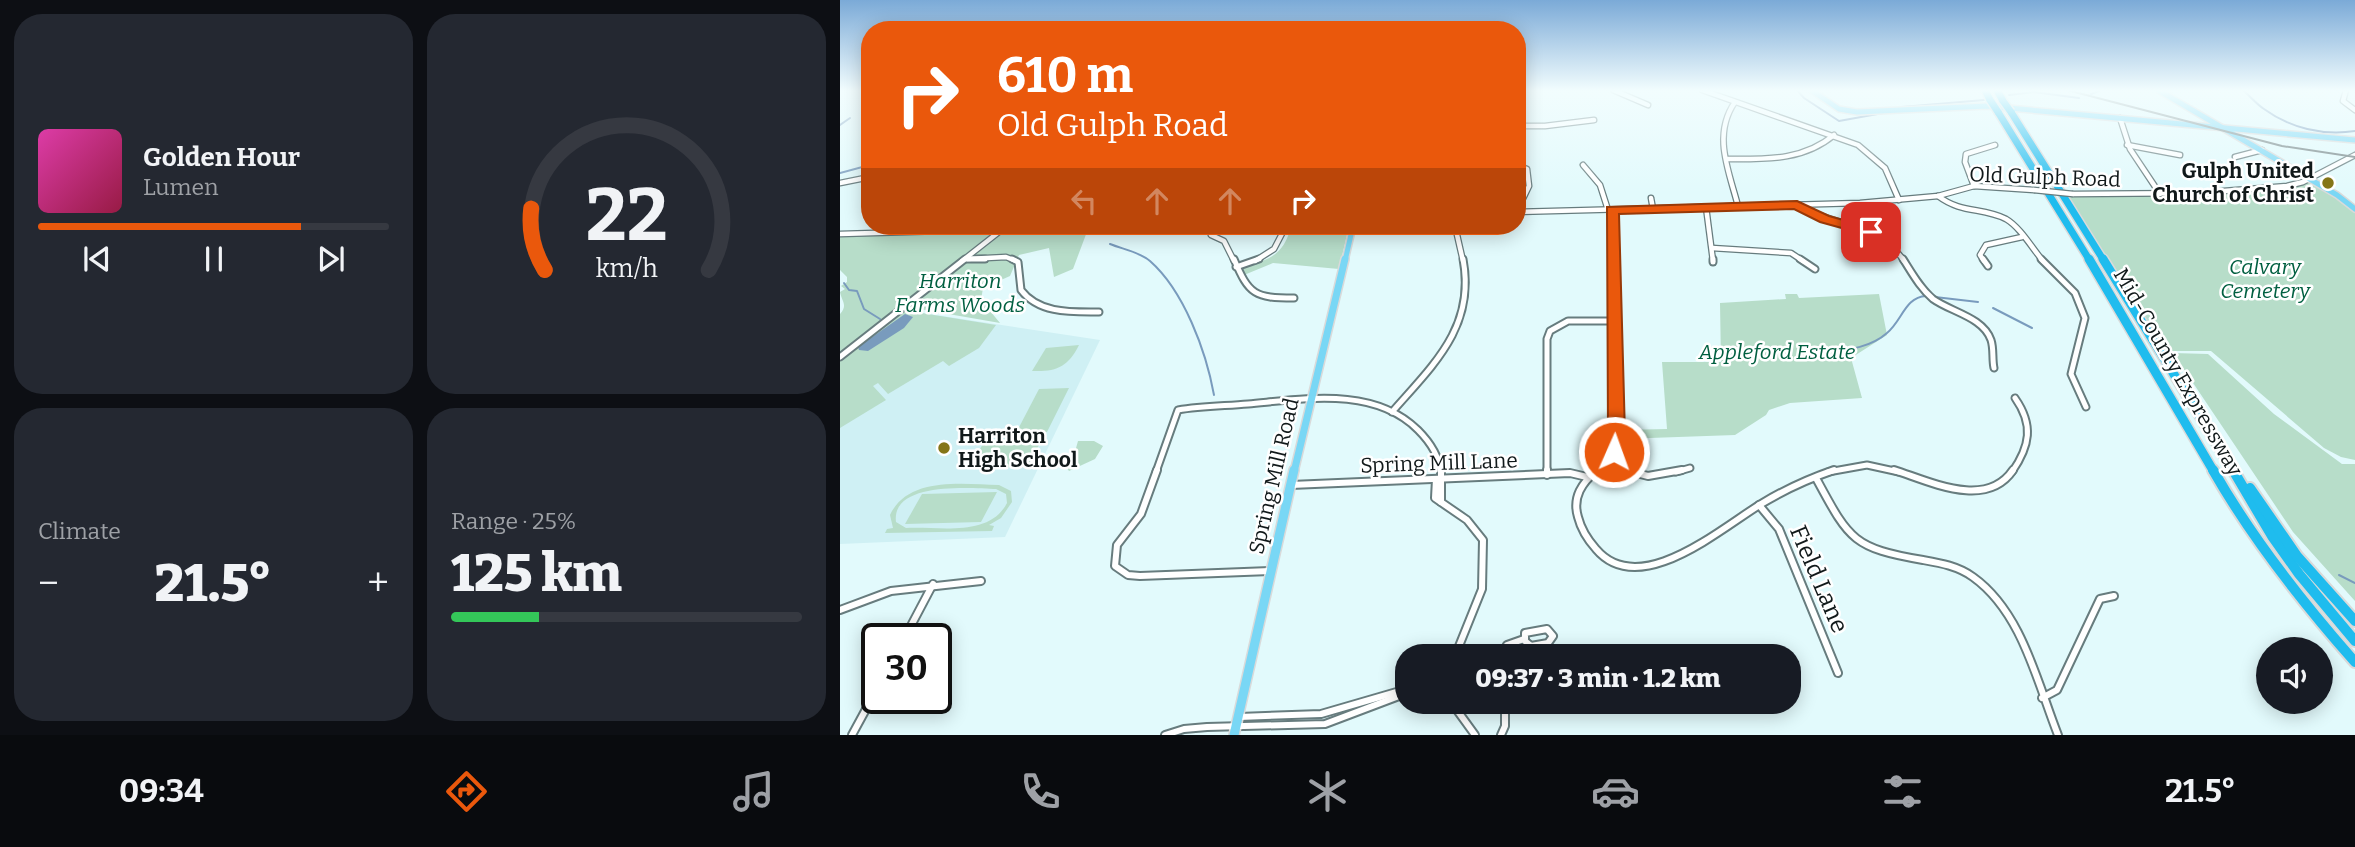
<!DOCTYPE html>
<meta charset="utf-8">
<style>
body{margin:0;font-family:Bitter,serif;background:#242831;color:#f1f3f6;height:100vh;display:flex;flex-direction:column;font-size:26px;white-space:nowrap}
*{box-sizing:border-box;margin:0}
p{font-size:23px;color:#9ea1a6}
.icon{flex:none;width:38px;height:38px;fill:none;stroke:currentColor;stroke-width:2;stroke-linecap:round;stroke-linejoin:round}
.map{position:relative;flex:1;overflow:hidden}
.sheet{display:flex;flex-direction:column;gap:14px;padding:14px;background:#0d0f14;width:840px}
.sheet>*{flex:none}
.guide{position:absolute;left:21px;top:21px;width:665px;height:214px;border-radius:28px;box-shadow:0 4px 18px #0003;background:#ea580c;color:#fff;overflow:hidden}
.tools{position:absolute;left:1416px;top:637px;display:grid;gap:14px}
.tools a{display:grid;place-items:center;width:77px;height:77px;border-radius:50%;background:#171b24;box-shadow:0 4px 18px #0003;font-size:35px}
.speed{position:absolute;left:21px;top:623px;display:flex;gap:14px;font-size:35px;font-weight:700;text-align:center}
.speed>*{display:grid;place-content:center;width:91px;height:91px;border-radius:50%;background:#171b24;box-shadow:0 4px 18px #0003;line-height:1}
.speed .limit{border:4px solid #111;border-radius:10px;background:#fff;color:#111}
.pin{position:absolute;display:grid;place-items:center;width:60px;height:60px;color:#fff;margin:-30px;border-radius:14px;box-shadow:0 4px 10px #0006}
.me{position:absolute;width:77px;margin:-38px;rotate:2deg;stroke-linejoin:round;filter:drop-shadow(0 0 5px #0008)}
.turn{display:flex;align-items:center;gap:24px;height:147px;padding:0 21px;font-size:32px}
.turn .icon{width:91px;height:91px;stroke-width:2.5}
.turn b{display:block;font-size:49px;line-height:60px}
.lanes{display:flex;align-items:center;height:66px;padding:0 21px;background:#0003;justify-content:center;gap:35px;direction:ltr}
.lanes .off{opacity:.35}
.big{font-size:52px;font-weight:800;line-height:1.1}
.sheet .card{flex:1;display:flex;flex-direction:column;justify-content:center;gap:10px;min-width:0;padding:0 24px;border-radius:28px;background:#242831}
.sheet .dial{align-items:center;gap:0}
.dial svg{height:182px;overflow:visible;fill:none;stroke:#363941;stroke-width:7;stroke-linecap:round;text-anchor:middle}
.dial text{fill:#f1f3f6;stroke:none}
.song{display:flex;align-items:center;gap:21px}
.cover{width:84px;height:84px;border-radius:10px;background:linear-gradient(135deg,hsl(320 70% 55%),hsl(340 70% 35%))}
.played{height:7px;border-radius:4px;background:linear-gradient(90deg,#ea580c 75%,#363941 75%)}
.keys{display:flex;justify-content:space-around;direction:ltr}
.heat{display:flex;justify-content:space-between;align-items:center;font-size:38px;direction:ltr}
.charge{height:10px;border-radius:5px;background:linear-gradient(90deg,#34c759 25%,#363941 0)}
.sheet .tiles{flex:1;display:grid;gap:14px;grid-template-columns:repeat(2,1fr)}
.trip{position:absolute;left:555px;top:644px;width:406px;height:70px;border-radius:28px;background:#171b24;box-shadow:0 4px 18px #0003;font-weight:800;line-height:70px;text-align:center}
.tabs{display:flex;height:112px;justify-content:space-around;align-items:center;background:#090b0e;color:#9ea1a6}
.tabs .icon{width:49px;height:49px}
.tabs .current{color:#ea580c}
.tabs b{font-size:32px;color:#f1f3f6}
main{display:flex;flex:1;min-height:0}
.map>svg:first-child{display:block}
.built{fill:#cff0f4}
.green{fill:#b7ddc9;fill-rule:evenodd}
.water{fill:#799bbd}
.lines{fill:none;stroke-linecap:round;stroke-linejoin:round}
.stream{stroke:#799bbd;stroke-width:2}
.minor-far2-casing{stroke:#677c7e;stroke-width:7}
.minor-far1-casing{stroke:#677c7e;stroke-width:9}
.minor-casing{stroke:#677c7e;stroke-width:10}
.major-far2-casing{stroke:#d9dada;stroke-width:8}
.major-far1-casing{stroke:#d9dada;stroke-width:10}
.major-casing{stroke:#d9dada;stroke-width:12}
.highway-far2-casing{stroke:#d9dada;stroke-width:10}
.highway-far1-casing{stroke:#d9dada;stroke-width:12}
.highway-casing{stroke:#d9dada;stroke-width:14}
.minor-far2{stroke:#fff;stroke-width:4.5}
.minor-far1{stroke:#fff;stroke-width:5}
.minor{stroke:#fff;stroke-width:6}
.major-far2{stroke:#79d7f5;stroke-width:5}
.major-far1{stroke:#79d7f5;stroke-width:7}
.major{stroke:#79d7f5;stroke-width:9}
.highway-far2{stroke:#1fbcee;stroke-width:7}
.highway-far1{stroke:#1fbcee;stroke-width:9}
.highway{stroke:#1fbcee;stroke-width:10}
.tram{stroke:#728183;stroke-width:2}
.minor-bridge-casing{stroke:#677c7e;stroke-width:7;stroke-linecap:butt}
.highway-bridge-casing{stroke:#d9dada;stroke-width:10;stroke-linecap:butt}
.minor-bridge{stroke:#fff;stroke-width:4.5}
.highway-bridge{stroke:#1fbcee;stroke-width:7}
.route{fill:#ea580c;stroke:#983908;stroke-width:2}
.poi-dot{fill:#847517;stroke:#fff;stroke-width:2.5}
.labels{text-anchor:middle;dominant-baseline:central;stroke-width:5;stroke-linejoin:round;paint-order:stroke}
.poi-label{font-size:21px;font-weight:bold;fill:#11191a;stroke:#fff;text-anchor:end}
.street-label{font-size:21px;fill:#11191a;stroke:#fff}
.park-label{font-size:21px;font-style:italic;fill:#005f40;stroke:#fff}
.near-street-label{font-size:24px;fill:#11191a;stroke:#fff}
</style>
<main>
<section class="sheet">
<div class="tiles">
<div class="card">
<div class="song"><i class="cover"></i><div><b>Golden Hour</b><p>Lumen</p></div></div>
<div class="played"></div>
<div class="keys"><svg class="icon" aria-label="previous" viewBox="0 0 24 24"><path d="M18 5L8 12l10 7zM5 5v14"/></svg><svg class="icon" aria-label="pause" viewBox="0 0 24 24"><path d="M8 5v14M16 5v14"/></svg><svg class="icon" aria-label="next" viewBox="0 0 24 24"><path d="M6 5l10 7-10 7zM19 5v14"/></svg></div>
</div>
<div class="card dial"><svg viewBox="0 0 100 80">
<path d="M14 69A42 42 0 1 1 86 69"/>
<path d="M14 69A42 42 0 0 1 8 42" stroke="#ea580c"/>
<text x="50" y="56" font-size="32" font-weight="700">22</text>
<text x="50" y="72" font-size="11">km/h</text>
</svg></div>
<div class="card"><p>Climate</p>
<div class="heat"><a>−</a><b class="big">21.5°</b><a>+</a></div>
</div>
<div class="card"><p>Range · 25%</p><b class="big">125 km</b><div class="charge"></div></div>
</div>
</section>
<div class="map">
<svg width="1515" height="735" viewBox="0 0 1515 735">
<rect width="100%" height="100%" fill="#e2fafc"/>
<polygon class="built" points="63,310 260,340 165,537 0,544 0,359"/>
<g class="green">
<polygon points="1469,179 1515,209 1515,460 1501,457 1484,448 1371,351 1322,351 1223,195 1288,195 1447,186"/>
<path d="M 451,226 L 509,226 L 499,269 L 433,263 L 404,275 L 401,267 C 430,260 444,255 451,226 Z"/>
<polygon points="248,229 233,269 214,277 209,248 179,255 170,276 143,288 141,300 160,323 68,307 167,230"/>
<path d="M 156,231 L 0,355 L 0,314 C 8,305 2,302 0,292 L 5,289 L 1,286 L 7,282 L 7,277 L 0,270 L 0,237 Z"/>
<polygon points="945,294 957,294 959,298 1039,294 1047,335 1011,358 1022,398 950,403 929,410 926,415 895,435 781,439 781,430 827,429 822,362 881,362 880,303 946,299"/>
<polygon points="63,310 156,325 139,348 109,366 103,361 48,394 38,383 33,386 46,400 0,428 0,360"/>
<path d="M 239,345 C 228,367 216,372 192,371 L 206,348 Z"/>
<polygon points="1333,353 1368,354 1434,414 1502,464 1515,464 1515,601 1453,532"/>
<polygon points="229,388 207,432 176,433 199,389"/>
<polygon points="202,439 188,467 129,469 145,440"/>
<polygon points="238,441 254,441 263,446 255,459 229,471 227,468 231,466"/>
<path d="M 159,485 L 171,491 L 172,502 L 161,518 L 149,525 L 154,526 L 152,531 L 45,533 L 47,529 L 53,528 L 50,515 C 68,476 123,484 159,485 ZM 156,489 L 166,494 L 167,503 C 149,538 98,526 66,528 L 56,522 C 51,481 131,488 156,489 Z"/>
<polygon points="157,492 141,522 65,524 82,494"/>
</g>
<polygon class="water" points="65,314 73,317 64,328 28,351 19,350 18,347"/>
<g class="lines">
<g class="stream">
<polyline points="957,90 964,98 999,121 1043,113"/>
<path d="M 1403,90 C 1410,96 1416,104 1424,109 C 1450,128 1483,136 1515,131"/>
<polyline points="1251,94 1262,90"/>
<polyline points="1169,95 1194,92 1239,98"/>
<polyline points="1062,107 1144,100"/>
<polyline points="0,125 10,118"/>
<polyline points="0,173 26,166 30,169"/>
<path d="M 270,244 C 282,249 300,252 310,261 C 344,291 366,351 374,395"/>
<polyline points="4,283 9,290 17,291 24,309 40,319"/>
<polyline points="1095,297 1138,302"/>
<polyline points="1153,308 1192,328"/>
<polyline points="960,351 980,351"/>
<path d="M 989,351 C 1010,350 1031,347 1047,333 C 1062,321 1065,297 1086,296"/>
<polyline points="1499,575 1515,583"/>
</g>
<defs>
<g id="minor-far2">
<polyline points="773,90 808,105"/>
<polyline points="862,90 1018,145 1045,168 1059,200"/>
<polyline points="1506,90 1503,101 1515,110"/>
<path d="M 895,102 C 872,135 889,171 898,206"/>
<polyline points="1280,118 1290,149 1320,194"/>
<polyline points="677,126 705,126 754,120"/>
<polyline points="1287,145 1340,155"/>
<polyline points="1395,157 1422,150"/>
<path d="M 887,159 C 926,159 963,161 994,135"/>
<polyline points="677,165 687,169 689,186 677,211"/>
<polyline points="743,165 760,185 768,210"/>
<polyline points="0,183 30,177"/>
<polyline points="1134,186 1125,162 1126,154 1155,145"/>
<polyline points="1233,194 1358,193 1447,186 1463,182 1515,155"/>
<path d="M 1098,196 C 1122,214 1142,207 1166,219 C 1180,227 1192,248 1203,261"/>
<polyline points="811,198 813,209"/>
<path d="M 957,205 C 994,226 1039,223 1064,261"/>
<polyline points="866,207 873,261"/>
<polyline points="772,210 773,261"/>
<polyline points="677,212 1020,203 1098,196 1134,186 1194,190"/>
<polyline points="615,226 623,261"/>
<polyline points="0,234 274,226"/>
<polyline points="371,235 384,241 394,261"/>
<polyline points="872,248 951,253 963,261"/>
<polyline points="127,259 166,257 176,261"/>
<polyline points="122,261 164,228"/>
<polyline points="415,261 434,249 446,226"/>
<polyline points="1144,261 1140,255 1146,245 1182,237"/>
</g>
<g id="minor-far1">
<polyline points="127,259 145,259"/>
<path d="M 172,259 L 178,262 L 181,290 C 199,314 232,312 259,312"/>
<path d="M 394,259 C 409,295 415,298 454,298"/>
<polyline points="873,259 873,262"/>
<polyline points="960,259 975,269"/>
<path d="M 1063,259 C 1072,273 1080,288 1093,299 C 1111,312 1143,317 1151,340 C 1154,349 1152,359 1154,368"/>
<polyline points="1143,259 1148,266"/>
<polyline points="1201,259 1235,293 1245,318 1231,374 1246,407"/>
<polyline points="396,267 419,259"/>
<polyline points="0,357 125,259"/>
<path d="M 552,412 C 593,365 636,327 623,259"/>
<polyline points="770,460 789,472"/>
<path d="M 316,472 L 338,410 C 361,406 385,406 408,404 C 464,399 534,386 578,430 C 590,442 599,456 601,472"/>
<polyline points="707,472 707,339 710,331 728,321 773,321"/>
<polyline points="754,472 773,456 776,435 773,259"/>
<polyline points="836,472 850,468"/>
<polyline points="988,472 1027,465 1059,472"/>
<path d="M 1172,472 C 1190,446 1194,425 1175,398"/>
</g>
<g id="minor">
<polyline points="317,470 301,514 277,545 275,566 288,575 300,576 430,571"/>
<polyline points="601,470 601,502"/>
<polyline points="707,470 707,475"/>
<path d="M 757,470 C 742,483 732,497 738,517 C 741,529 748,540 756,549 C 799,600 880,529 921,504 C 944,490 968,479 994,470"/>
<polyline points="785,470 808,476 842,470"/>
<path d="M 1054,470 C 1089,481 1146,510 1173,470"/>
<path d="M 976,478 C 1009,539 1012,548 1083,560 C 1100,563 1118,566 1133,577 C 1182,612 1197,682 1218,735"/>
<polyline points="596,479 595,498 627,520 643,540 642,589 615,656"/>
<polyline points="451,485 730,473 747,477"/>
<polyline points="919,505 939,529 998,673"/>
<polyline points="0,610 51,591 141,581"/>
<polygon points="707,629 713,636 708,643 691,646 685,641 685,633"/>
<polyline points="64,639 93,584"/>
<polyline points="661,656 667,645 684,639"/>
<polyline points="1202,698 1217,690 1260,599 1274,596"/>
<polyline points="614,702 614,706 635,735"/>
<polyline points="399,717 481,714 567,689"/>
<polyline points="12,735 37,689"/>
<polyline points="325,735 344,729 367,727 485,724 567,693"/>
<polyline points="661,735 665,726 665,702"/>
</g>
<g id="major-far2">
<polyline points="971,90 999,109 1017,112 1147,106 1515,140"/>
<polyline points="1318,90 1497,195 1515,209"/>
<polyline points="505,261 513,226"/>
</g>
<polyline id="major-far1" points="454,472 505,259"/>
<polyline id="major" points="394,735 454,470"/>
<g id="highway-far2">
<polyline points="1145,90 1150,100"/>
<polyline points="1157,90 1163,101"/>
<polyline points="1158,112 1250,261"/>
<polyline points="1171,112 1264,261"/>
</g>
<g id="highway-far1">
<polyline points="1249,259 1374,472"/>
<polyline points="1263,259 1394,472"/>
</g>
<g id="highway">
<path d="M 1373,470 C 1413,540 1462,602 1515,662"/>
<polyline points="1393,470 1432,536 1459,574 1515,641"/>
<polyline points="1410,488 1457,556 1515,621"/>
</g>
</defs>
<use href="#minor-far2" class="minor-far2-casing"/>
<use href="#minor-far1" class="minor-far1-casing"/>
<use href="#minor" class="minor-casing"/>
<use href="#major-far2" class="major-far2-casing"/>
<use href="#major-far1" class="major-far1-casing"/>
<use href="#major" class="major-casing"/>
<use href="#highway-far2" class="highway-far2-casing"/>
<use href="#highway-far1" class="highway-far1-casing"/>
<use href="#highway" class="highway-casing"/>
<use href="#minor-far2" class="minor-far2"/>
<use href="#minor-far1" class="minor-far1"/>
<use href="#minor" class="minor"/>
<use href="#major-far2" class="major-far2"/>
<use href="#major-far1" class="major-far1"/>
<use href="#major" class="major"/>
<use href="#highway-far2" class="highway-far2"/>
<use href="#highway-far1" class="highway-far1"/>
<use href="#highway" class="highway"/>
<polyline class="tram" points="1227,90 1442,146 1515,157"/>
<defs>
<polyline id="minor-bridge" points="1194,190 1233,194"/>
<g id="highway-bridge">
<polyline points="1150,100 1158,112"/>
<polyline points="1163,101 1171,112"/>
</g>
</defs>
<use href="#minor-bridge" class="minor-bridge-casing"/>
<use href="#highway-bridge" class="highway-bridge-casing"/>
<use href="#minor-bridge" class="minor-bridge"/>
<use href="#highway-bridge" class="highway-bridge"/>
</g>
<linearGradient id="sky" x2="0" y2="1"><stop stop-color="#7baad7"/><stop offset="0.47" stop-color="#f2fdfe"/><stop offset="1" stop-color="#f2fdfe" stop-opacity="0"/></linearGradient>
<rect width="1515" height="193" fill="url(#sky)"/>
<polygon class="route" points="957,201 989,216 1036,229 1038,232 1031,236 1027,235 980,222 954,209 779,214 785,435 780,457 768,457 765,452 768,435 767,207"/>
<g class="poi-dot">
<circle cx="1488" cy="183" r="7"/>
<circle cx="104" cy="448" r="7"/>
</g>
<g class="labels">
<g class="poi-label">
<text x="1474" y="171">Gulph United<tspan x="1474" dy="24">Church of Christ</tspan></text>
<text x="118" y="436" text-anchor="start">Harriton<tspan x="118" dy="24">High School</tspan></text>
</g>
<g class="street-label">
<text transform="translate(1205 177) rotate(2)">Old Gulph Road</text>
<text transform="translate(1338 372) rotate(60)">Mid-County Expressway</text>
<text transform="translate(599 463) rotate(-2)">Spring Mill Lane</text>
<text transform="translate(434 476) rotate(-77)">Spring Mill Road</text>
</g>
<g class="park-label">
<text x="1425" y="267">Calvary<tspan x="1425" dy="24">Cemetery</tspan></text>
<text x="120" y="281">Harriton<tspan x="120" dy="24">Farms Woods</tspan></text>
<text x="937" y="352">Appleford Estate</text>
</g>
<g class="near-street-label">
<text transform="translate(979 579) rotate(67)">Field Lane</text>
</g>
</g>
</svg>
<div class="tools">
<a><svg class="icon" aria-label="sound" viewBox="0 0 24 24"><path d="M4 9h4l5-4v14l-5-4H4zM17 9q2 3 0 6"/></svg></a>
</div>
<div class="speed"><div class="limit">30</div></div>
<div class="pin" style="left:1031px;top:232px;background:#d93025"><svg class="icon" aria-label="arrive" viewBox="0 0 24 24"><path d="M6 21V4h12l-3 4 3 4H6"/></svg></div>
<svg class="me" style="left:774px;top:452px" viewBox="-20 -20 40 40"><circle r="17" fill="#ea580c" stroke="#fff" stroke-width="3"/><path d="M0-11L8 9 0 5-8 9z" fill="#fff"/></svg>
<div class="trip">09:37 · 3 min · 1.2 km</div>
<div class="guide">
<div class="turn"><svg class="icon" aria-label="right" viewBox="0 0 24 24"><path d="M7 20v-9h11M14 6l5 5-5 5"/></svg><div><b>610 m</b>Old Gulph Road</div></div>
<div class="lanes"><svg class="icon off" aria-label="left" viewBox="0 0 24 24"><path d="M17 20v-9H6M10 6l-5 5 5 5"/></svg><svg class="icon off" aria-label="ahead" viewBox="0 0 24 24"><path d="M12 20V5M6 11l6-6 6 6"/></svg><svg class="icon off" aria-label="ahead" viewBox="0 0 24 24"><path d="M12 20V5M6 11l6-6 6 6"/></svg><svg class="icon" aria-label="right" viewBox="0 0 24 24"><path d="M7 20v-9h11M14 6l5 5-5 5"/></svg></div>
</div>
</div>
</main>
<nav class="tabs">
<b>09:34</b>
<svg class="icon current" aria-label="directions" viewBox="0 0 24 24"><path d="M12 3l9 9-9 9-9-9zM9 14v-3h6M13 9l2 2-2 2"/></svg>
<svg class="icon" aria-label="music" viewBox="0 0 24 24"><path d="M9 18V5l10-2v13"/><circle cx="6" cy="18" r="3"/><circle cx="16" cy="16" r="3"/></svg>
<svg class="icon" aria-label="phone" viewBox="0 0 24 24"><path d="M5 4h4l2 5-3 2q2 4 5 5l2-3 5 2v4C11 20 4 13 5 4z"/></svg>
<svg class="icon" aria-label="climate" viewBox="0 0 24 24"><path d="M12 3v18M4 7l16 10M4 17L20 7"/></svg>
<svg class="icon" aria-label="car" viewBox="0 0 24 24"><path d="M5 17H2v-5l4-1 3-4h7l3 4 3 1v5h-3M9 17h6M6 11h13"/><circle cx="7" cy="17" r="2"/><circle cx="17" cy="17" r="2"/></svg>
<svg class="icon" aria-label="filters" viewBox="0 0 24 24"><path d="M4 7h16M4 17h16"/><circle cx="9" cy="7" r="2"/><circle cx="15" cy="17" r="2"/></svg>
<b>21.5°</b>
</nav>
